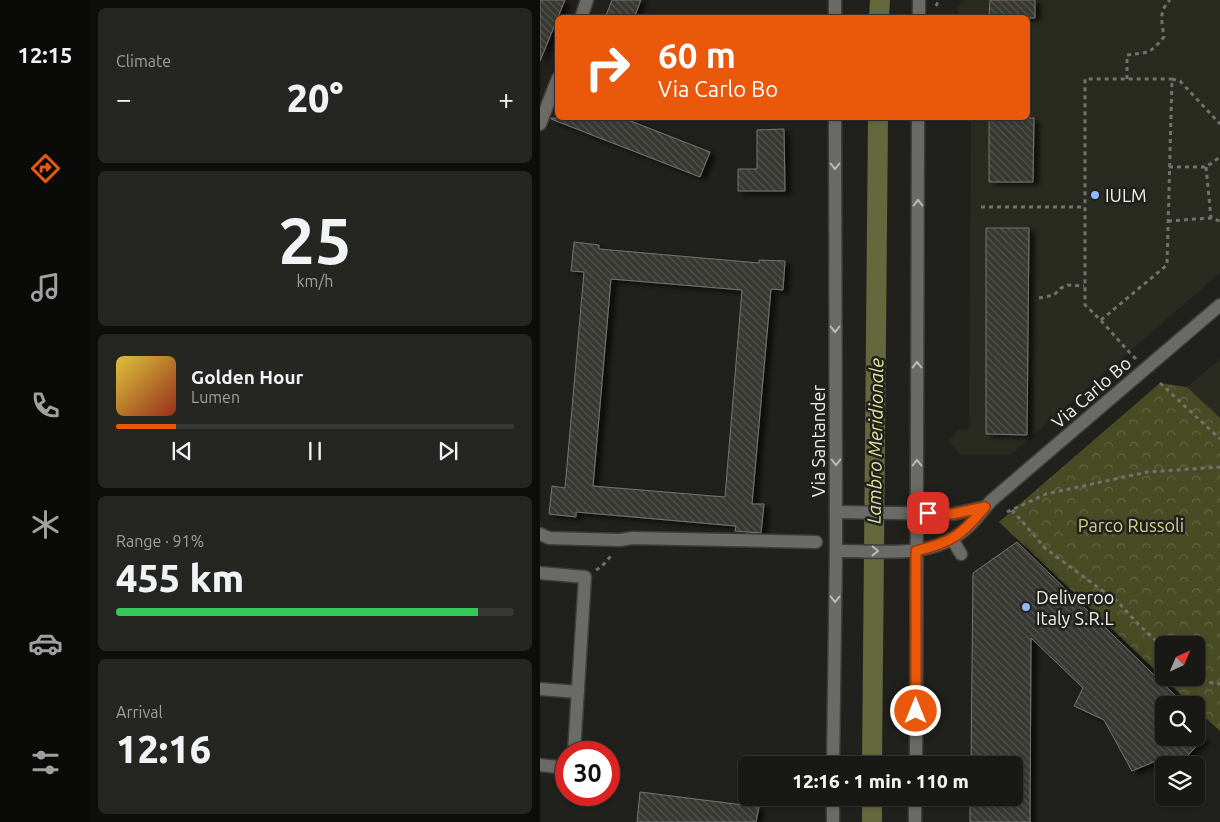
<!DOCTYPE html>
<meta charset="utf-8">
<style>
body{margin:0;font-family:Ubuntu,sans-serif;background:#252622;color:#f1f3f6;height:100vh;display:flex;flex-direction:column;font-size:19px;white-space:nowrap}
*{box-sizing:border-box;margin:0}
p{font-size:16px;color:#9fa0a0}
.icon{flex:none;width:28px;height:28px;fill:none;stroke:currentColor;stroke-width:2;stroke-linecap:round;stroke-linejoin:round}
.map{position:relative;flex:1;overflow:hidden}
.drawer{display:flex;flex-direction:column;gap:8px;padding:8px;background:#0d0e0c;width:450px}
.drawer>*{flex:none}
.hud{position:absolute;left:15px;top:15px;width:475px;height:105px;border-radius:8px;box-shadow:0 1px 4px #0004,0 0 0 1px #363834;background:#ea580c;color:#fff;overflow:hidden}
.needle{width:32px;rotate:44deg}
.buttons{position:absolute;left:615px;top:636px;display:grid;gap:10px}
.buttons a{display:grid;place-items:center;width:50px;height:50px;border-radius:8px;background:#181915;box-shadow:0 1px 4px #0004,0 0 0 1px #363834;font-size:25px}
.speed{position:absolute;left:15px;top:741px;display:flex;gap:10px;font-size:25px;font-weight:700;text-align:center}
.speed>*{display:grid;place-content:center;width:65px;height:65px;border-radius:50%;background:#181915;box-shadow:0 1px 4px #0004,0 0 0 1px #363834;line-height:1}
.speed .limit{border:8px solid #d22;background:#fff;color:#111}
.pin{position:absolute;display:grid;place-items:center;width:42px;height:42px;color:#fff;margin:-21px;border-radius:10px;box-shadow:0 2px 8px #0006}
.me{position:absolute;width:55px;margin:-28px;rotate:0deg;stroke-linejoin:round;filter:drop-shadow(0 0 4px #0008)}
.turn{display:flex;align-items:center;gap:18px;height:105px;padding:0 20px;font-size:22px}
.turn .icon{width:65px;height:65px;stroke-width:2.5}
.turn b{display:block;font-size:35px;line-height:42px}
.big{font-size:38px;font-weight:800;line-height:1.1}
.drawer .card{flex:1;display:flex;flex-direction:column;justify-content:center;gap:8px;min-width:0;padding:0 18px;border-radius:8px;background:#252622}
.drawer .dial{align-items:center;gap:0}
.dial b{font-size:65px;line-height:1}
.song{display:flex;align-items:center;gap:15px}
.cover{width:60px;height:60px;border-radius:8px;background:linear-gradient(135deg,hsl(50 70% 55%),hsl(10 70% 35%))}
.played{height:5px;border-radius:2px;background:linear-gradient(90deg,#ea580c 15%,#363834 15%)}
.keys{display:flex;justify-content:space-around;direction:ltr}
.heat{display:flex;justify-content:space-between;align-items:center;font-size:28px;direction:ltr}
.charge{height:8px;border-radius:4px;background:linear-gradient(90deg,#34c759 91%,#363834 0)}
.trip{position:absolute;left:198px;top:756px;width:285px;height:50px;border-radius:8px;background:#181915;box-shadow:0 1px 4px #0004,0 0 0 1px #363834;font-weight:800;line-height:50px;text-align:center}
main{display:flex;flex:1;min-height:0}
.tabs{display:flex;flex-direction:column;width:90px;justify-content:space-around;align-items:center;background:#0a0a08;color:#9fa0a0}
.tabs .icon{width:35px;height:35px}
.tabs .current{color:#ea580c}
.tabs b{font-size:22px;color:#f1f3f6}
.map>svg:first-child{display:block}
.built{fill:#2a2b20}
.park{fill:url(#park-crowns);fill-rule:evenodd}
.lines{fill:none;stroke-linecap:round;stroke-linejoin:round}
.canal{stroke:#65673d;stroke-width:20}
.building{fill:url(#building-back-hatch);stroke:#757570;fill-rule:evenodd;filter:url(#shadow)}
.minor-casing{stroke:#3d3d3a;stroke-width:15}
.path{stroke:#71716d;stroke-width:3;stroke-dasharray:4 4;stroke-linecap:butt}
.minor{stroke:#6a6b66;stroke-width:12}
.oneway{stroke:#babbb7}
.route-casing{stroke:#983908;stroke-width:12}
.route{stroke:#ea580c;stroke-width:9}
.poi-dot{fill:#91b8fd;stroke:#20211c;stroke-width:2}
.labels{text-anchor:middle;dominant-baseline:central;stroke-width:5;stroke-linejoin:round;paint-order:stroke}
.poi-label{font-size:18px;fill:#f0f0ed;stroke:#20211c;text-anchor:start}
.street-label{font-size:18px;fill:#f0f0ed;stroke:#20211c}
.park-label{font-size:18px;fill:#cfd48d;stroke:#20211c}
.water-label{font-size:19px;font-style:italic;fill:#e0e59e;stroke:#20211c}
</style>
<main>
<nav class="tabs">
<b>12:15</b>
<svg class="icon current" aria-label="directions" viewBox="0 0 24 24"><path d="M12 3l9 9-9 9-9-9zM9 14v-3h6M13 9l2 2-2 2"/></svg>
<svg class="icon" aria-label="music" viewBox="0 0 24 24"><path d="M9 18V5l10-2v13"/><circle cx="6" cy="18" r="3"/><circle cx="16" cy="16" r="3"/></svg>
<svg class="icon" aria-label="phone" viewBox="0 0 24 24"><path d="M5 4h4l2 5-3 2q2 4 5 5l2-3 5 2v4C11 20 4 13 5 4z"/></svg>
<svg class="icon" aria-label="climate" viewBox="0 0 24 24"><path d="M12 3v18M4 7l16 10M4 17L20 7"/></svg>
<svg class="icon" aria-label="car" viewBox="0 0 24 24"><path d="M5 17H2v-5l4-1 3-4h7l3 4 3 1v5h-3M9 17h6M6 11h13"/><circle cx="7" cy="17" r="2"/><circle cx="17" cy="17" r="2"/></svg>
<svg class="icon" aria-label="filters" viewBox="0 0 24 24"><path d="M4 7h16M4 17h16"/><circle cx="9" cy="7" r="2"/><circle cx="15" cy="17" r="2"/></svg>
</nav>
<section class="drawer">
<div class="card"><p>Climate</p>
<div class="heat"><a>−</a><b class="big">20°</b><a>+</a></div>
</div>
<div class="card dial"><b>25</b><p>km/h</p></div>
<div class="card">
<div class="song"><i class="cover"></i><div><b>Golden Hour</b><p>Lumen</p></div></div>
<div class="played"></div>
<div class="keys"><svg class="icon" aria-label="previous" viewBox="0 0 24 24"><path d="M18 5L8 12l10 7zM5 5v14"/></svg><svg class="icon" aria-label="pause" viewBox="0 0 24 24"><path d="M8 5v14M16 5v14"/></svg><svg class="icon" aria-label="next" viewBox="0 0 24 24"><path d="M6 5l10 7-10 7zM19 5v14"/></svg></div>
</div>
<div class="card"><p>Range · 91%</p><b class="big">455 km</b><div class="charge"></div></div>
<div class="card"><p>Arrival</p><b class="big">12:16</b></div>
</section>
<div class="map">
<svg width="680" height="822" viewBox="0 0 680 822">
<defs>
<pattern id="park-crowns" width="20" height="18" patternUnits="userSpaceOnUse" patternTransform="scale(1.25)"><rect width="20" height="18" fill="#494b25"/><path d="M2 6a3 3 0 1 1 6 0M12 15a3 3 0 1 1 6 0" fill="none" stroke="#646545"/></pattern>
<pattern id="building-back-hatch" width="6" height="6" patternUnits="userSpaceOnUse" patternTransform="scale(1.25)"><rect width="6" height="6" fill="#373833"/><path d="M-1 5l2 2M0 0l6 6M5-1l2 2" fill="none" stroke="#545551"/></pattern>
<filter id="shadow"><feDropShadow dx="5.5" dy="3" stdDeviation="2.5" flood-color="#0009"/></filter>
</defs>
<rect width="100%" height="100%" fill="#20211c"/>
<g class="built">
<polygon points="425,0 680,0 680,273 470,455 421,455 408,441 418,430 429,430 431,118 488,118 488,18 418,17 418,7"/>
<polygon points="680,359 680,418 647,387"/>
</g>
<path class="park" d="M 620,383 L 647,387 L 680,418 L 680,731 L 656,709 L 656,705 L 652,705 L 459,522 ZM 624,645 L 656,645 L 656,678 L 624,678 Z"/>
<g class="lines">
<g class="canal">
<polyline points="339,18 340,0"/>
<polyline points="332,765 338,118"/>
<polyline points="332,822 332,798"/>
</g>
</g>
<g class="building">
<polygon points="0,0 25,0 0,61"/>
<polygon points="72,0 101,0 94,18 65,18"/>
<polygon points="450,0 495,0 495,18 449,18"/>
<polygon points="11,118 83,118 170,152 160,177 11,119"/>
<polygon points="449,118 494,118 493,182 449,182"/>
<polygon points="244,129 245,191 198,191 198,169 217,169 217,130"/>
<polygon points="446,228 489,228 487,435 446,434"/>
<path d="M 34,242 L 59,245 L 59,249 L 219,263 L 219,260 L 245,261 L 243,290 L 231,289 L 212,504 L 224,504 L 221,533 L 195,531 L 196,526 L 36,512 L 36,517 L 9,514 L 12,486 L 25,488 L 44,272 L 31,271 ZM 71,279 L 202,290 L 185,497 L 53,486 Z"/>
<polygon points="477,542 645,705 624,705 624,738 665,738 638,765 629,765 623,758 592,771 564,720 534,706 543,688 491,638 490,822 430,822 430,798 474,798 474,765 431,765 433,573"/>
<polygon points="100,792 219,807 216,822 97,822"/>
</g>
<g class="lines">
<defs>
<g id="minor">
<polyline points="295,0 295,18"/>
<polyline points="41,18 47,0"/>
<polyline points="379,18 379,0"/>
<polyline points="0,124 18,78"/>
<polyline points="296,512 413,514 445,507"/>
<polyline points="0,534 9,538 80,540 92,538 276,542"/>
<polyline points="412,539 421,554"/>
<path d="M 296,551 C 341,550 394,561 429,526 C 438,518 444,508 452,500 L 680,305"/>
<polyline points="0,573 45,577 34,752"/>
<polyline points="0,689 38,692"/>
<polyline points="0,765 26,768"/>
<polyline points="293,765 296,551 295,118"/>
<polyline points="376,765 378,118"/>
<polyline points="293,822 293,798"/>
<polyline points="375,822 375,798"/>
</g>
</defs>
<use href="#minor" class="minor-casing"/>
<g class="path">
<polyline points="396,6 399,0"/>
<path d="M 587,79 L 587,55 C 608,52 609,55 624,37 C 622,22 618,12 630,0"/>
<polyline points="629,167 666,167 680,157"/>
<polyline points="666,167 671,218"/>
<polyline points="441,207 544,207"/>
<polyline points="628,221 671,218 680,221"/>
<polyline points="499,298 514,295 521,288 528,285 544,286"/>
<polyline points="561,320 627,265 632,79 640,81 680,124"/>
<path d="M 596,359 C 578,341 564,322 545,305 L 545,79 L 632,79"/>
<polyline points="620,383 680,439"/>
<polyline points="472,510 506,549 578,602 599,625 624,648"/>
<polyline points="467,512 506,494 607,472 680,467"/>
<polyline points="56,570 61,567 71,556"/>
<polyline points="656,674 667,682 680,684"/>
</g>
<use href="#minor" class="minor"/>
</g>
<defs><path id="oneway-chevron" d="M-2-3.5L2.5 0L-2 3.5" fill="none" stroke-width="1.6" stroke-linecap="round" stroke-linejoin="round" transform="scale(1.25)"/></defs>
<g class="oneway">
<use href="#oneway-chevron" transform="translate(295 166) rotate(90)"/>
<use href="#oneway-chevron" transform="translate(378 203) rotate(-90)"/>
<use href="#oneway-chevron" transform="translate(295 329) rotate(90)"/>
<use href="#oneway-chevron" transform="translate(377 365) rotate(-90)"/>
<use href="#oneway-chevron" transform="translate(296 462) rotate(90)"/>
<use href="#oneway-chevron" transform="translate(377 463) rotate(-90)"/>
<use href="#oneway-chevron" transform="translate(335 551) rotate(1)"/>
<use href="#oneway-chevron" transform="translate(295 599) rotate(91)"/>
</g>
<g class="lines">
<defs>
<path id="route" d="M 376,711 L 376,551 C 412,542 422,535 445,507 L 412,514 L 388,513"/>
</defs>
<use href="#route" class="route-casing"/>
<use href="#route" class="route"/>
</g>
<g class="poi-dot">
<circle cx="555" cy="195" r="5"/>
<circle cx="486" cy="607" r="5"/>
</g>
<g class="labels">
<g class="poi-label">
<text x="565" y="195">IULM</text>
<text x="496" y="597">Deliveroo<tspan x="496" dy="21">Italy S.R.L</tspan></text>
</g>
<g class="street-label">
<text transform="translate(551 392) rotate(-41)">Via Carlo Bo</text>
<text transform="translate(278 441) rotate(-90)">Via Santander</text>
</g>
<g class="park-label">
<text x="591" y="525">Parco Russoli</text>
</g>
<g class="water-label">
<text transform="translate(335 441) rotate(-89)">Lambro Meridionale</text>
</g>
</g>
</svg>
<div class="buttons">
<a><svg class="needle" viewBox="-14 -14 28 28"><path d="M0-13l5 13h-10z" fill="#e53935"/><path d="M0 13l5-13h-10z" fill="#9fa0a0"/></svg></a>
<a><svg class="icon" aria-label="search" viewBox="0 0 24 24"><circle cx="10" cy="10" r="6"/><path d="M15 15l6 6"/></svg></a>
<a><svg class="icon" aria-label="layers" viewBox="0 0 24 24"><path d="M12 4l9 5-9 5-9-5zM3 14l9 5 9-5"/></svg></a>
</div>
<div class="speed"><div class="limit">30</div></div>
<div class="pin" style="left:388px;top:513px;background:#d93025"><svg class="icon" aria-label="arrive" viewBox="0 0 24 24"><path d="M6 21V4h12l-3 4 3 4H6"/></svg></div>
<svg class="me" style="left:376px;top:711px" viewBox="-20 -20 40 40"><circle r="17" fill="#ea580c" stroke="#fff" stroke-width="3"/><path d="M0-11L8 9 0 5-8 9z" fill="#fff"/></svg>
<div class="trip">12:16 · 1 min · 110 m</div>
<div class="hud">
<div class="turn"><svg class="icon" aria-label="right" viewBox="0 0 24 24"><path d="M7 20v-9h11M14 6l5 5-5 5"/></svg><div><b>60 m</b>Via Carlo Bo</div></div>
</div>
</div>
</main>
